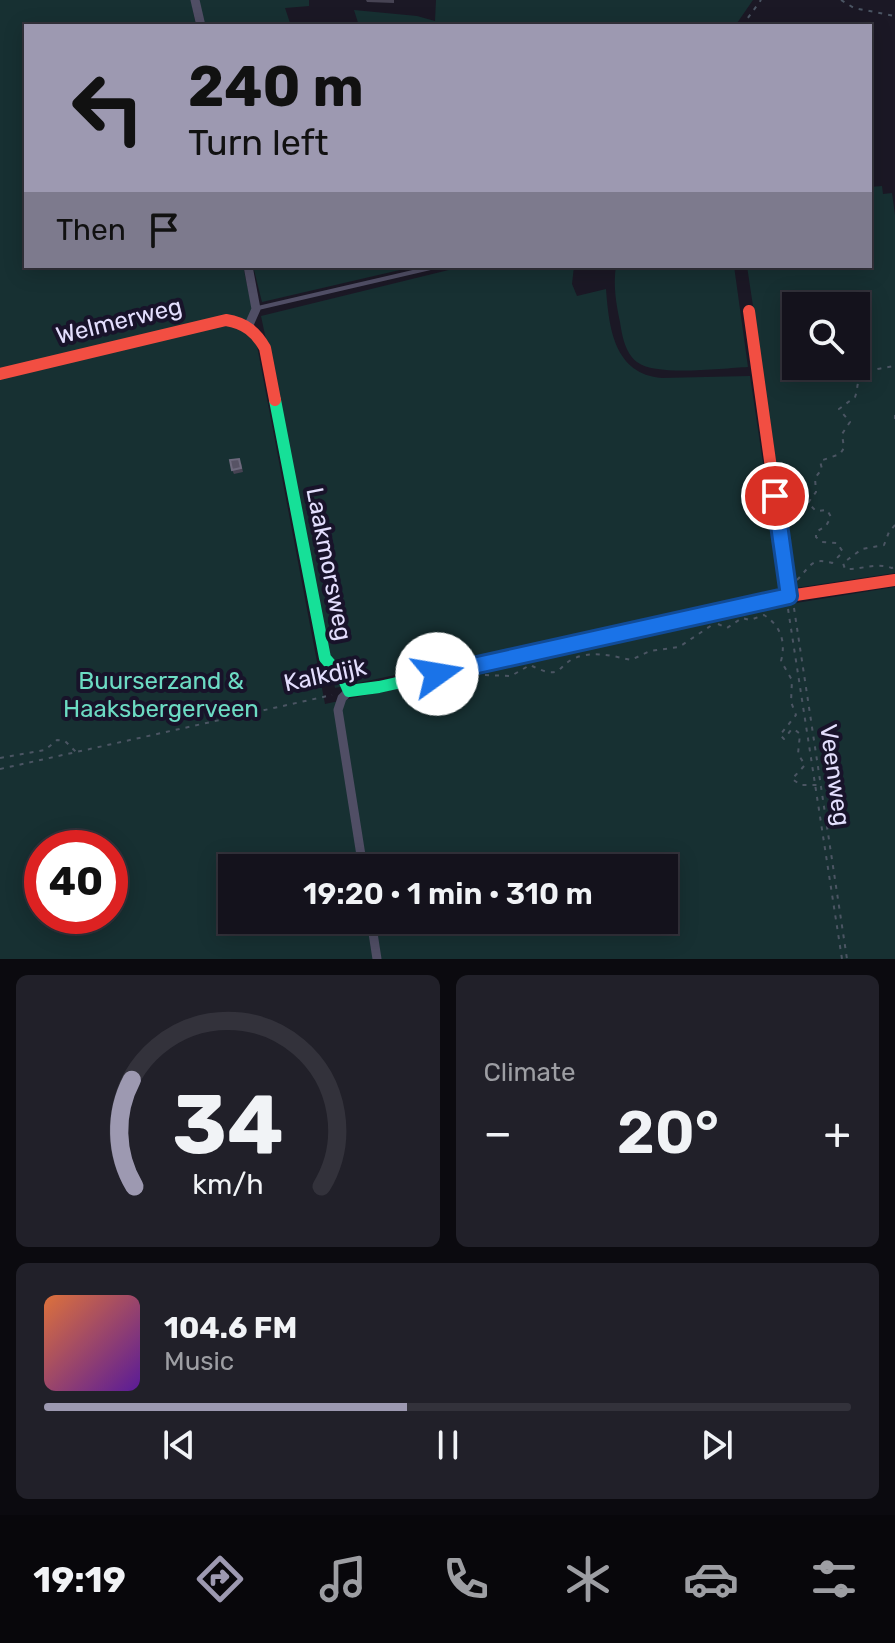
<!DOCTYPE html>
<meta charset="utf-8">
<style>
body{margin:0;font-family:Rubik,sans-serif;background:#212029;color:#f1f3f6;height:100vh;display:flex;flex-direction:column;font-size:30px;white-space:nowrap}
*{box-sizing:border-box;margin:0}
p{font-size:26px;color:#9d9ea3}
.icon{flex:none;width:44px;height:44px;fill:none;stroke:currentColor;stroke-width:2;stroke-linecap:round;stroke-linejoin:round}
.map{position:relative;height:959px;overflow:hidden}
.panel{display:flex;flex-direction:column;gap:16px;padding:16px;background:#0b0a0f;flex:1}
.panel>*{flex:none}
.top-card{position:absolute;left:24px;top:24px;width:848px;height:244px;border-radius:0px;box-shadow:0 4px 20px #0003,0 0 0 2px #33323b;background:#9d99b1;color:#111;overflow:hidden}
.tools{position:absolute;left:782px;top:292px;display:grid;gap:16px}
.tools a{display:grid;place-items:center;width:88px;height:88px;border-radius:0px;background:#14121c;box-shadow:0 4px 20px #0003,0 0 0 2px #33323b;font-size:40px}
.speed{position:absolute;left:24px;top:830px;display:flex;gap:16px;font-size:40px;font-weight:700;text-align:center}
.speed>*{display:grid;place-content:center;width:104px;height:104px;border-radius:50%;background:#14121c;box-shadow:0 4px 20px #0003,0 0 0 2px #33323b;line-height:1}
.speed .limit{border:12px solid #d22;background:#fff;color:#111}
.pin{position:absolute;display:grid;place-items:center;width:68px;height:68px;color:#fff;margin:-34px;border:4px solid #fff;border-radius:50%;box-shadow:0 2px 8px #0007}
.me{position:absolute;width:88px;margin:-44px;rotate:77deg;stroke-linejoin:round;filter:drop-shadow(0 0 6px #0008)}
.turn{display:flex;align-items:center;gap:28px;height:168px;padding:0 32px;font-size:36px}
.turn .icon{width:104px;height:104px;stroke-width:2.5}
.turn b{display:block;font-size:56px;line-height:68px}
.then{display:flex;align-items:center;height:76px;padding:0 32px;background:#0003;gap:16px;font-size:30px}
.big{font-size:60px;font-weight:600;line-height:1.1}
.panel .tile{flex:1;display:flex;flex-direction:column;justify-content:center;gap:12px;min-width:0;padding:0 28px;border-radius:12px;background:#212029}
.panel .dial{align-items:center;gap:0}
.dial svg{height:208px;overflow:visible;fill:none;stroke:#33323b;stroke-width:7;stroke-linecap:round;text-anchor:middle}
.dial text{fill:#f1f3f6;stroke:none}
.song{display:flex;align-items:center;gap:24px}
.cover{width:96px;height:96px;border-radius:12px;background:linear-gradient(135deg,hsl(20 70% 55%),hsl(270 70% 35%))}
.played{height:8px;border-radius:4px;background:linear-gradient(90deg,#9d99b1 45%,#33323b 45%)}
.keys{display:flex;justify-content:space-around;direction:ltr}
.heat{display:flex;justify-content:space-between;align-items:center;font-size:44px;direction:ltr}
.panel .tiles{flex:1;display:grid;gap:16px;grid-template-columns:1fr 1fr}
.tile:last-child{grid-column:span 2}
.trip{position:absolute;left:218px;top:854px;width:460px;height:80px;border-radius:0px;background:#14121c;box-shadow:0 4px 20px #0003,0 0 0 2px #33323b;font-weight:600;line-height:80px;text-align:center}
.menu{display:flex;height:128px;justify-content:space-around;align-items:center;background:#08070b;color:#9d9ea3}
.menu .icon{width:56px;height:56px}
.menu .current{color:#9d99b1}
.menu b{font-size:36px;color:#f1f3f6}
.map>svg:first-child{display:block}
.green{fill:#173032;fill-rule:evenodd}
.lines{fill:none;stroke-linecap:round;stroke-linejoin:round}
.path{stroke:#4b5563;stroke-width:2;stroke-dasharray:4 6;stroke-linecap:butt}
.lane{stroke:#504e65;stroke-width:4}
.street{stroke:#504e65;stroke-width:9}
.fast{stroke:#16e098;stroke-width:12}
.jam{stroke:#f24e42;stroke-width:12}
.wall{fill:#464353}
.building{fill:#575365;stroke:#6d697d;stroke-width:2}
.route-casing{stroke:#114b97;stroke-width:20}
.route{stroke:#1a73e8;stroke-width:14}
.labels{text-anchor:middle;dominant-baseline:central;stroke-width:8;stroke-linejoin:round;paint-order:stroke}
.street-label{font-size:24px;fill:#e3defd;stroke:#18132a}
.park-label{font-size:24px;fill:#6cdbc3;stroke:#18132a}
</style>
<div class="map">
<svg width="895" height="959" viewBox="0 0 895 959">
<rect width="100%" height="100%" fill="#1b1825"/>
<g class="green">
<path d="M 0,0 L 191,0 L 196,26 L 26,26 L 26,266 L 243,266 L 252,307 L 252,313 L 249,315 L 254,341 L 257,346 L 325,704 L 796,603 L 895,587 L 895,959 L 0,959 ZM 42,848 L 110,848 L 110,916 L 42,916 ZM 232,868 L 664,868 L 664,920 L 232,920 Z"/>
<polygon points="199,0 309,0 309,6 285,8 291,26 204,26"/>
<polygon points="436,0 753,0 735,26 359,26 354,10 417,16 435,21"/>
<path d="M 882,186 L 883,194 L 892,193 L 895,215 L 895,573 L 795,588 L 747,266 L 870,266 L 870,187 ZM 796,306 L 856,306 L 856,366 L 796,366 Z"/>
<polygon points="253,266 417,266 262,302"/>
<path d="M 465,266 L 574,266 L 572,284 L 577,296 L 606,289 C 609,328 614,374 662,378 L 750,376 L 782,591 L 335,688 L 303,515 L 261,316 Z"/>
<path d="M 616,266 L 734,266 L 748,367 C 723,368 656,377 637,362 C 625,353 622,335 620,322 C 616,303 613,285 616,266 Z"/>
</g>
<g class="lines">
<g class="path">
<polyline points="841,0 854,8 895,16"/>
<polyline points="742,26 761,0"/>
<polyline points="895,415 895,422"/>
<path d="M 895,525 L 889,532 L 884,545 L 862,549 L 843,563 L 845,569 C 862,570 874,562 892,568 L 895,566"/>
<path d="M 797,580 C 811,566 811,557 832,563 L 843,552 L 837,543 L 822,542 L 816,537 L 816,532 L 826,526 L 831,517 L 827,510 L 816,511 L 808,503 L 816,492 L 815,478 L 822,469 L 820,461 L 840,454 L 844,448 L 842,434 L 850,422 L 839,409 L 855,397 C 857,392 857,387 858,383 C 862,369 884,368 895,366"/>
<polyline points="794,608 847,959"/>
<polyline points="788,609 842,959"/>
<path d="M 718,624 L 727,628 L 742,618 L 750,620 L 764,615 C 781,626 786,642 781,661 L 792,680 L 791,702 L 796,715 L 780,735 L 784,739 L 791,730 L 794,729 L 800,734 L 798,754 L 805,765 L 792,779 L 801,785 L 820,785"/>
<path d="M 485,675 L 511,676 L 530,665 C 566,683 554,663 581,656 C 599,652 613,656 631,660 L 650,651 L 679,647 L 712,625"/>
<polyline points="458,681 468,685 479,676"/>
<path d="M 402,693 C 426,700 431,703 449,684"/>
<polyline points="0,758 45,750 57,740 65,741 76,752"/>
<polyline points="0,769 332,695"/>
</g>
<polyline class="lane" points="258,308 439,266"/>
<g class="street">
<polyline points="195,0 201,26"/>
<polyline points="248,266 256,309 248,327"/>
<polyline points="349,691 342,698 338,710 363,868"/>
<polyline points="371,920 377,959"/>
</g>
<polyline class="fast" points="275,400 325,658 344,680 349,691 379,687 657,625"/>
<g class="jam">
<polyline points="749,311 789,596"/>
<path d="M 0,374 L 226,320 C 245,323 256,332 265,348 L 275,400"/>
<polyline points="657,625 789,596 895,580"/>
</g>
</g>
<g class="wall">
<polygon points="366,0 394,0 394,3 367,2"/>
<polygon points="241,463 243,472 234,474 232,470"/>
</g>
<polygon class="building" points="239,459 241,468 232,470 230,460"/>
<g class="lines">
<defs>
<polyline id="route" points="437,674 789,596 775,496"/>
</defs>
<use href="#route" class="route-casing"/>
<use href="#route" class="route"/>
</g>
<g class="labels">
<g class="street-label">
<text transform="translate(119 321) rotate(-14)">Welmerweg</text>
<text transform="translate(329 564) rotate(79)">Laakmorsweg</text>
<text transform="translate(325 675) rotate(-12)">Kalkdijk</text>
<text transform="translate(835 775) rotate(82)">Veenweg</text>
</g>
<g class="park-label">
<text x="161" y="681">Buurserzand &amp;<tspan x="161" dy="28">Haaksbergerveen</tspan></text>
</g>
</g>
</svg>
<div class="tools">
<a><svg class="icon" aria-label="search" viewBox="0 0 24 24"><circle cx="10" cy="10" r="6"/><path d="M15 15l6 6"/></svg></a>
</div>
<div class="speed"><div class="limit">40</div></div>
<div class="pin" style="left:775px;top:496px;background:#d93025"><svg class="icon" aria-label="arrive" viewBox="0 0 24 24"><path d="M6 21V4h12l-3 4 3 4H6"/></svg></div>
<svg class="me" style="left:437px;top:674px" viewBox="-20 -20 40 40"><circle r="19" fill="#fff"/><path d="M0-13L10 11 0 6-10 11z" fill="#1a73e8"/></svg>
<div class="trip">19:20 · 1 min · 310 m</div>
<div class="top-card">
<div class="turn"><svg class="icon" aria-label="left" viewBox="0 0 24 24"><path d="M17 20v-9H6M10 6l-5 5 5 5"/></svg><div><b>240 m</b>Turn left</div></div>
<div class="then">Then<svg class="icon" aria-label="arrive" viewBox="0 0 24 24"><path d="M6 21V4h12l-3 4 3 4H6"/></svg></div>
</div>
</div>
<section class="panel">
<div class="tiles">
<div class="tile dial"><svg viewBox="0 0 100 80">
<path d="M14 69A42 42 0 1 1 86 69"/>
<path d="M14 69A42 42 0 0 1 13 28" stroke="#9d99b1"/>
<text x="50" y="56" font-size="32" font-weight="700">34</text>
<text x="50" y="72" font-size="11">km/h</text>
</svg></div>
<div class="tile"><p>Climate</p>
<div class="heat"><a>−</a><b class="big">20°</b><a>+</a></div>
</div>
<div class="tile">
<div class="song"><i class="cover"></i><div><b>104.6 FM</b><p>Music</p></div></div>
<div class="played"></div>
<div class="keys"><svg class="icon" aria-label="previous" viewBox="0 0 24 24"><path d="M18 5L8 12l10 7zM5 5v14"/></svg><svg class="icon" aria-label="pause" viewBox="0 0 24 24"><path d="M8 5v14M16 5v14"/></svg><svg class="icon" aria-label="next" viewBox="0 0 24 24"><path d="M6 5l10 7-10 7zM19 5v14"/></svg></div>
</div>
</div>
</section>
<nav class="menu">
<b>19:19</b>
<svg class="icon current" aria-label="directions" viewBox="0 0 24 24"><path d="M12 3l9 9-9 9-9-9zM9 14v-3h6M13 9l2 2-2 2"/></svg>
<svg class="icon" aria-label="music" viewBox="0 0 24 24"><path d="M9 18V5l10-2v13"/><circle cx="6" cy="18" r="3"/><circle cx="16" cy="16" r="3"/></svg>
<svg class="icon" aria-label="phone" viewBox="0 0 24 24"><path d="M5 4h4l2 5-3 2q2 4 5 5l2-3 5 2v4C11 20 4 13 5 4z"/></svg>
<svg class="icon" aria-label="climate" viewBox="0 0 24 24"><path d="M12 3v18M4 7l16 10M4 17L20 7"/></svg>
<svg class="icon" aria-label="car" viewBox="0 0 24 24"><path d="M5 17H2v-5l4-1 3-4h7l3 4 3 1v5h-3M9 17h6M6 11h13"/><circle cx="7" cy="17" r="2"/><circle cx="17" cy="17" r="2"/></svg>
<svg class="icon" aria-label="filters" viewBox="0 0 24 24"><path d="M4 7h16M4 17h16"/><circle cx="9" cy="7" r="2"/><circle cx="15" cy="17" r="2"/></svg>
</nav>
